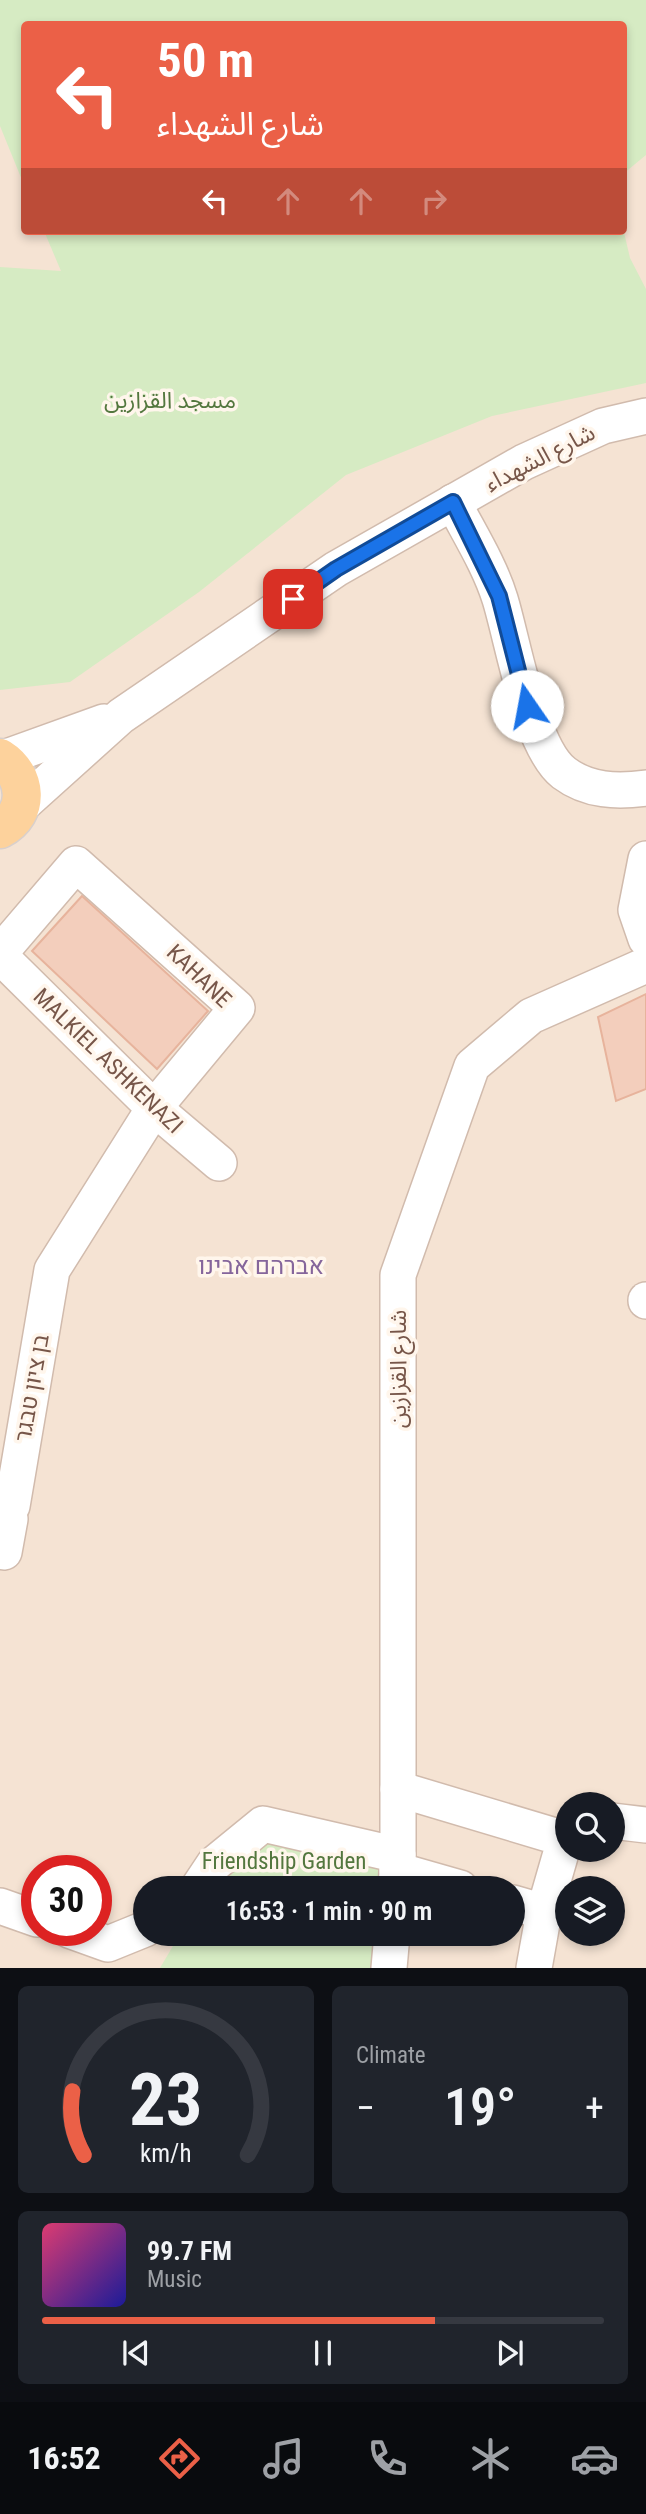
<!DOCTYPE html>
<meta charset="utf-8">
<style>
body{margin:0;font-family:"Roboto Condensed","Noto Sans Arabic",Heebo,sans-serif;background:#20242c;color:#f1f3f6;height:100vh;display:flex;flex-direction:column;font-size:26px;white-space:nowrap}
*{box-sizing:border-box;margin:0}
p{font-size:23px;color:#9ea1a6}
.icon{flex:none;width:38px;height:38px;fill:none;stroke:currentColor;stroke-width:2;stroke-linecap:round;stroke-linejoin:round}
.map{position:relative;height:1968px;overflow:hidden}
.panel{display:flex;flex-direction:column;gap:18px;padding:18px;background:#0d0f14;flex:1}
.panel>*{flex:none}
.hud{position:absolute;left:21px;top:21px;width:606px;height:214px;border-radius:7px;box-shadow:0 4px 10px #0003;background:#eb6047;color:#fff;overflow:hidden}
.fabs{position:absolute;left:555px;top:1792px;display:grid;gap:14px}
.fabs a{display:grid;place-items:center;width:70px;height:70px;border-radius:50%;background:#171b24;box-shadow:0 4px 10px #0003;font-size:35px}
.speed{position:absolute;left:21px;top:1855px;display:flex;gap:14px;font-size:35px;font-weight:700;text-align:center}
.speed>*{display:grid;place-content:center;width:91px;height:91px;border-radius:50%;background:#171b24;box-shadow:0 4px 10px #0003;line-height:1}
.speed .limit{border:10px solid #d22;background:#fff;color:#111}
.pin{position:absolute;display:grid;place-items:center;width:60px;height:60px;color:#fff;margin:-30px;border-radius:14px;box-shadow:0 4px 10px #0006}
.me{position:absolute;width:77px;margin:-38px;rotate:348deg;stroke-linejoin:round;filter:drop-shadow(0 0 5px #0008)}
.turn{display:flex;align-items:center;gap:24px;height:147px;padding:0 21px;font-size:32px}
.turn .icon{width:91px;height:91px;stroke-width:2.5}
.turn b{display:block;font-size:49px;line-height:60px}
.lanes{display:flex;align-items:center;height:66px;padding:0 21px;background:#0003;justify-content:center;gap:35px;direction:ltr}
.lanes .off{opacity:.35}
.big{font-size:52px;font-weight:600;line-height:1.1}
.panel .widget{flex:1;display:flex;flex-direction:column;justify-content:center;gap:10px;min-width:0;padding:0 24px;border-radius:10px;background:#20242c}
.panel .dial{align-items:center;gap:0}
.dial svg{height:182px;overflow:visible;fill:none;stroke:#363941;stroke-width:7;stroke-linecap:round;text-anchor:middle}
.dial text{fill:#f1f3f6;stroke:none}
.song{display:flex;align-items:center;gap:21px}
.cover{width:84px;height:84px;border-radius:10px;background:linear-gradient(135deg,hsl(340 70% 55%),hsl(240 70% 35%))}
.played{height:7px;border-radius:4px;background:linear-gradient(90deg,#eb6047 70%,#363941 70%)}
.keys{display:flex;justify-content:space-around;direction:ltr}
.heat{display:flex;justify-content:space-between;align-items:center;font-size:38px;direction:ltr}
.panel .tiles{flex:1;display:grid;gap:18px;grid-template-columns:1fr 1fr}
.widget:last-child{grid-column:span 2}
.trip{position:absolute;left:133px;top:1876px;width:392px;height:70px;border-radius:35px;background:#171b24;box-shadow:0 4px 10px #0003;font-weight:600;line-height:70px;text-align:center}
.tab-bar{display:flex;height:112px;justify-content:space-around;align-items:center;background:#090b0e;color:#9ea1a6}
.tab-bar .icon{width:49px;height:49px}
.tab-bar .on{color:#eb6047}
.tab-bar b{font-size:32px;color:#f1f3f6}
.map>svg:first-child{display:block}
.residential{fill:#f5e3d3;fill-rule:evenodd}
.green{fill:#d6ebc3}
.building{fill:#f3cebc;stroke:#e7b39c;stroke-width:2}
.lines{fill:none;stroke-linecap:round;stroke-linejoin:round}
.minor-casing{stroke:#d1bbad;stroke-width:38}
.major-casing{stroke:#d9d0cc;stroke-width:41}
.minor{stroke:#fff;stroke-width:35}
.major{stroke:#fdd29c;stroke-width:38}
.route-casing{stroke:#114b97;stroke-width:18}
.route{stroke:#1a73e8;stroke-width:12}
.labels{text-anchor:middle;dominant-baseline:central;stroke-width:7;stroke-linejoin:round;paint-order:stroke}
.park-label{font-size:23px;fill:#53773e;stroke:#fff6ec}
.street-label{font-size:23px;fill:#775649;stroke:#fff6ec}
.neighbourhood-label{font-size:24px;fill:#85659b;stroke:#fff6ec}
</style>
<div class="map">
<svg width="646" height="1968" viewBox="0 0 646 1968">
<rect width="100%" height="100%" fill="#fdf2e5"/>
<path class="residential" d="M 0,0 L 646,0 L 646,1968 L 0,1968 ZM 24,24 L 623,24 L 623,231 L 24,231 ZM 567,1804 L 612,1804 L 612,1850 L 567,1850 ZM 37,1871 L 96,1871 L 96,1930 L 37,1930 ZM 145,1888 L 513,1888 L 513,1934 L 145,1934 ZM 567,1888 L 612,1888 L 612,1934 L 567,1934 Z"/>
<g class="green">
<polygon points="0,0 646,0 646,155 623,174 623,24 24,24 24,185 0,126"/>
<polygon points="623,228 630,258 646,289 646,383 492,416 346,475 199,592 70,682 0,690 0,267 61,271 44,231 623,231"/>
<polygon points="272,1830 394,1861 391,1888 207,1888 214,1877 253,1859"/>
<polygon points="180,1934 386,1934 382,1968 160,1968"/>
</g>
<g class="building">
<polygon points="82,896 208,1011 157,1069 32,951"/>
<polygon points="646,994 646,1089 616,1101 598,1017"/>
</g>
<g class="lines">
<defs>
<g id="minor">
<path d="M 453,502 C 469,533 490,566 500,599 C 513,641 530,747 564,773 C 588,791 617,792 646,788"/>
<polyline points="1,759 104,722"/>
<polyline points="21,806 121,716 336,569 524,462 603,426 646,416"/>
<polyline points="646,859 636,910 646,939"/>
<polyline points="0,953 76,864 237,1008 154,1108 52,1270 12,1506"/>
<polyline points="0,956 154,1108 219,1163"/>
<polyline points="646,1300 646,1301"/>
<polyline points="0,1551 4,1552 10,1519"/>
<polyline points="398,1789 565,1839 544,1912"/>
<polyline points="612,1821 646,1825"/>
<polyline points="397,1870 460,1888"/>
<polyline points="198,1888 214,1864 263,1824 398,1855"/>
<polyline points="396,1888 398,1855 398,1275 472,1066 531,1016 646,965"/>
<polyline points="513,1903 544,1912 534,1968"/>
<polyline points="0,1906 37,1919"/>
<polyline points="69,1930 108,1944 145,1929"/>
<polyline points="389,1968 392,1934"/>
</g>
<path id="major" d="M 0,758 C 27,775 31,813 0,829"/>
</defs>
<use href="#minor" class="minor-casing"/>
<use href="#major" class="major-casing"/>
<use href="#minor" class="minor"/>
<use href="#major" class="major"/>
</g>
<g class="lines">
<defs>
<polyline id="route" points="293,599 336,569 453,502 499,596 527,706"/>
</defs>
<use href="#route" class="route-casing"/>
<use href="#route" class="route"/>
</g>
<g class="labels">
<g class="park-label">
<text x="170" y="400">مسجد القزازين</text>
<text x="284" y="1861">Friendship Garden</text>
</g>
<g class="street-label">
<text transform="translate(540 458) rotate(-27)">شارع الشهداء</text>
<text transform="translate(199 976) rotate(44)">KAHANE</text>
<text transform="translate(108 1061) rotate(44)">MALKIEL ASHKENAZI</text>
<text transform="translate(398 1369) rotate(-90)">شارع القزازين</text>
<text transform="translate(32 1388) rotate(-80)">בן ציון טבגר</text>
</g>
<g class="neighbourhood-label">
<text x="261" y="1266">אברהם אבינו</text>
</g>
</g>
</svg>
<div class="fabs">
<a><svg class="icon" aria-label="search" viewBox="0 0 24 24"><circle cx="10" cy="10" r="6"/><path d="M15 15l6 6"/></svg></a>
<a><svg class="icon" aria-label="layers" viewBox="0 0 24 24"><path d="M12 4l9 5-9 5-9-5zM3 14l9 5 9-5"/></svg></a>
</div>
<div class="speed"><div class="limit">30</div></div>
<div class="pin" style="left:293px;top:599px;background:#d93025"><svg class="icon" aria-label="arrive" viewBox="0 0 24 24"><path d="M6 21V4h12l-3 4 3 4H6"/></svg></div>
<svg class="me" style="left:527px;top:706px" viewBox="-20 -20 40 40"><circle r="19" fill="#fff"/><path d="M0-13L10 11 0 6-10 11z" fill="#1a73e8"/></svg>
<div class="trip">16:53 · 1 min · 90 m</div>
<div class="hud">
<div class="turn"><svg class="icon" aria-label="left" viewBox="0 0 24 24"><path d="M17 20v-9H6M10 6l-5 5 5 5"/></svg><div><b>50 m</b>شارع الشهداء</div></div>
<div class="lanes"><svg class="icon" aria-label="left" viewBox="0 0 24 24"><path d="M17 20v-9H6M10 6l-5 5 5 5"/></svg><svg class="icon off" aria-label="ahead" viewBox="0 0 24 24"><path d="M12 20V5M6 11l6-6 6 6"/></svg><svg class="icon off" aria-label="ahead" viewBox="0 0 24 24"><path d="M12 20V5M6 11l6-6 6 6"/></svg><svg class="icon off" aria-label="right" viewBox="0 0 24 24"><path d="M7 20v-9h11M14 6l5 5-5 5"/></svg></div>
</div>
</div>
<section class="panel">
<div class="tiles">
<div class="widget dial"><svg viewBox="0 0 100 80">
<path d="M14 69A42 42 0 1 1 86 69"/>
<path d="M14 69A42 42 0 0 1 9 41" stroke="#eb6047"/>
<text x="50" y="56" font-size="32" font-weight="700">23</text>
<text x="50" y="72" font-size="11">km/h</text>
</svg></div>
<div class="widget"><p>Climate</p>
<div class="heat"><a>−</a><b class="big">19°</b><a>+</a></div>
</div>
<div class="widget">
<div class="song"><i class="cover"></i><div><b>99.7 FM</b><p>Music</p></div></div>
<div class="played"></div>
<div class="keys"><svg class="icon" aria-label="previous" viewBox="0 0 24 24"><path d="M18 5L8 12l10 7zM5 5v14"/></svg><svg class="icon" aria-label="pause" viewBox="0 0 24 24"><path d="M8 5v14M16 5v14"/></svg><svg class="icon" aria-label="next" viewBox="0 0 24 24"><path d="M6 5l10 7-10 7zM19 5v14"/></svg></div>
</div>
</div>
</section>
<nav class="tab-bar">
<b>16:52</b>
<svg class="icon on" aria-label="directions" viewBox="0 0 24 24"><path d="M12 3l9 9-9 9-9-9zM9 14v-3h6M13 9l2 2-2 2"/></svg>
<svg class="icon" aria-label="music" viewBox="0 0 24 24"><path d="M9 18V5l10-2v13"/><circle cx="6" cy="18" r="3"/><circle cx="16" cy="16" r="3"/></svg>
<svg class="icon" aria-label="phone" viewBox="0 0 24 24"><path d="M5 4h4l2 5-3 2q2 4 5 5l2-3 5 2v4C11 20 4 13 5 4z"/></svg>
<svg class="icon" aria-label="climate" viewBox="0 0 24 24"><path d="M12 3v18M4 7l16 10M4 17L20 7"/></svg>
<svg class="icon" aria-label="car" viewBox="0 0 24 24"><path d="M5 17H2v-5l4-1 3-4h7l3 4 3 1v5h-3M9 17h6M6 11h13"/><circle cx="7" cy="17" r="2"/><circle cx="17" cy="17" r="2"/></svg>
</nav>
